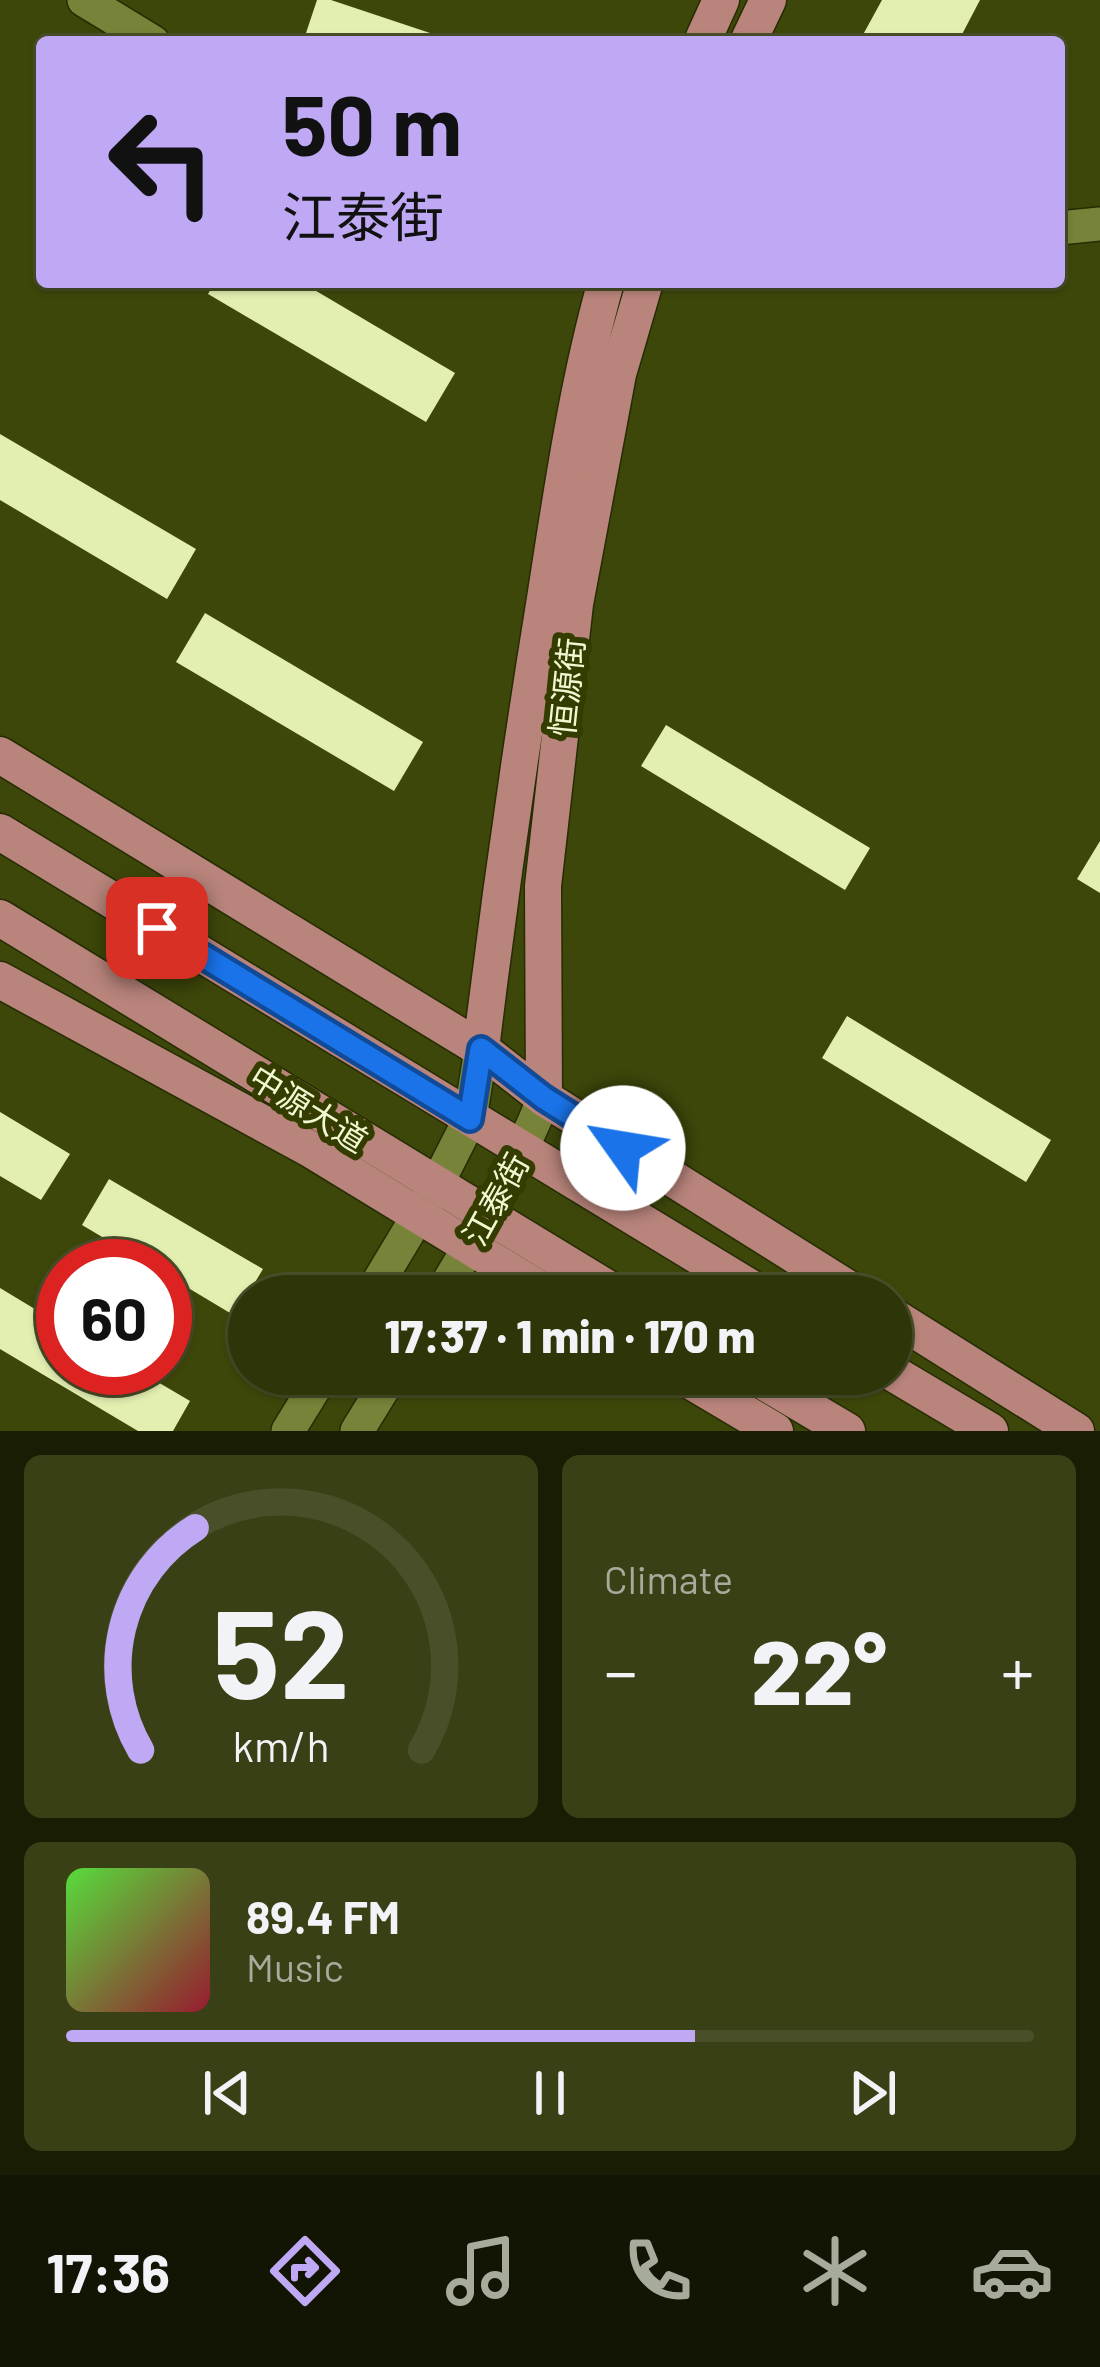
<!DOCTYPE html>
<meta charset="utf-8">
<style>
body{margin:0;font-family:Barlow,"Noto Sans SC",sans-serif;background:#3a4016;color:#f1f3f6;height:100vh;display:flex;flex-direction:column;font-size:45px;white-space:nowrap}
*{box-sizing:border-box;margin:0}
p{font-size:39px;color:#a7ab9c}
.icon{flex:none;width:66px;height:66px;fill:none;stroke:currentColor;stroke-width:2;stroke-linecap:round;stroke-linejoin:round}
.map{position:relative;height:1431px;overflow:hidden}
.side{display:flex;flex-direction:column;gap:24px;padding:24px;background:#191d04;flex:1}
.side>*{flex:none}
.banner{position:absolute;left:36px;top:36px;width:1029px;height:252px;border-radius:12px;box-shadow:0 3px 9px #0004,0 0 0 3px #495029;background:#bfa9f4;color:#111;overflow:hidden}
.speed{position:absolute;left:36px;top:1239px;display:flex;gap:24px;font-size:60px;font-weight:700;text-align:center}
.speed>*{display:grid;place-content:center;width:156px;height:156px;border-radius:50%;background:#2e3508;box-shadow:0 3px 9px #0004,0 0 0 3px #495029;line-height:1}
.speed .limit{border:18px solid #d22;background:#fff;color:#111}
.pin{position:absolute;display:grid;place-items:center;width:102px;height:102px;color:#fff;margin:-51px;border-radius:24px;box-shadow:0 6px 18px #0006}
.me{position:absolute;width:132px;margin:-66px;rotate:302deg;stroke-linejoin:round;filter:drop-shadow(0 0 9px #0008)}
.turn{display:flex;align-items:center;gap:42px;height:252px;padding:0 48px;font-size:54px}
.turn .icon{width:156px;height:156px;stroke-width:2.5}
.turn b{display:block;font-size:84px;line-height:102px}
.big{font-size:90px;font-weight:800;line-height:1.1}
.side .widget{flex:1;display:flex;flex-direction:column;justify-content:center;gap:18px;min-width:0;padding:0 42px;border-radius:18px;background:#3a4016}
.side .dial{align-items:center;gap:0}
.dial svg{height:312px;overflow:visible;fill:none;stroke:#495029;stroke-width:7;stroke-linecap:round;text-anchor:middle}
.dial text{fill:#f1f3f6;stroke:none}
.song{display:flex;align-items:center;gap:36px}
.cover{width:144px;height:144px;border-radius:18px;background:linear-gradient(135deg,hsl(110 70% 55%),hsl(350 70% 35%))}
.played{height:12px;border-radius:6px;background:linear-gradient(90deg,#bfa9f4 65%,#495029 65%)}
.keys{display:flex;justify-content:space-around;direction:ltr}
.heat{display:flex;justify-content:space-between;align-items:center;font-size:66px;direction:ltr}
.side .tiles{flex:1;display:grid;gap:24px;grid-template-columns:1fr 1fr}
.widget:last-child{grid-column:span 2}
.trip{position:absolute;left:228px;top:1275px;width:684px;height:120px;border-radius:60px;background:#2e3508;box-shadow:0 3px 9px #0004,0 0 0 3px #495029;font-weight:800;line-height:120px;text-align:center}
.tabs{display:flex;height:192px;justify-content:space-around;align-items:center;background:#121503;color:#a7ab9c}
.tabs .icon{width:84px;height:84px}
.tabs .active{color:#bfa9f4}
.tabs b{font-size:54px;color:#f1f3f6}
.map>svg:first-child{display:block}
.building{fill:#e2efb1}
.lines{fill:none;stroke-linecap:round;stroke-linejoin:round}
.minor-casing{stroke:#262c03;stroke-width:36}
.major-casing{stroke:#262c03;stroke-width:39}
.minor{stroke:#778338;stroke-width:33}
.major{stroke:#b8847b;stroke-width:36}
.route-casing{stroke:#114b97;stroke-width:30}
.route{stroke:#1a73e8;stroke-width:21}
.labels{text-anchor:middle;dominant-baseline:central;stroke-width:12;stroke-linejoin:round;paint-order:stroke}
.street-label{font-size:33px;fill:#f0f8d2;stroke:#343c00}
</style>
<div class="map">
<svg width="1100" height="1431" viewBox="0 0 1100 1431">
<rect width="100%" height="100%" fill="#3e470a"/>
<g class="building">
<polygon points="317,0 331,0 457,42 303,42"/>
<polygon points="882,0 980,0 958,42 859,42"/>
<polygon points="215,282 301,282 455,373 426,422 208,294"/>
<polygon points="0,434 196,549 167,599 0,500"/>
<polygon points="205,613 423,742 394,791 176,662"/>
<polygon points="666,725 870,848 845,890 641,766"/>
<polygon points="1100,841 1100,893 1077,879"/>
<polygon points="847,1016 1051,1140 1026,1182 822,1058"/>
<polygon points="0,1112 70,1154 41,1200 0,1176"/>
<polygon points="109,1179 263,1269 235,1316 165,1274 165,1266 151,1266 82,1225"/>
<polygon points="0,1288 63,1326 63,1368 134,1368 190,1401 173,1431 138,1431 0,1349"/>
</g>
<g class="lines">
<defs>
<g id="minor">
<polyline points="84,0 153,42"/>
<polyline points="1059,228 1100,224"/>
<polyline points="370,1296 436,1186 470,1119 481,1049"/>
<path d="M 440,1296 C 479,1231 516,1169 544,1098"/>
<polyline points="288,1431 323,1374"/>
<polyline points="357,1431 392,1374"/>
</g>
<g id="major">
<polyline points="702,42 721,0"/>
<polyline points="748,42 768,0"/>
<polyline points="0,755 481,1049 544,1098 860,1296"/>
<polyline points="0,832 764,1296"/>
<polyline points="0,918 620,1296"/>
<polyline points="0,980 310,1149 551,1296"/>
<path d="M 481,1049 C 499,901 520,753 544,605 C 561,497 576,388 606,282"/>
<polyline points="544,1098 543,886 575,604 618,374 645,282"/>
<polyline points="891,1315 1076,1431"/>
<polyline points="891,1372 990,1431"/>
<polyline points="679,1374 775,1431"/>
<polyline points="751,1374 847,1431"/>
</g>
</defs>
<use href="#minor" class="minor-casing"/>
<use href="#major" class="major-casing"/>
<use href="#minor" class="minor"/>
<use href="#major" class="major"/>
</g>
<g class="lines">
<defs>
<polyline id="route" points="157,928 470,1119 481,1049 544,1098 623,1148"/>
</defs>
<use href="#route" class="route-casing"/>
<use href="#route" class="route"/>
</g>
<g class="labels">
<g class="street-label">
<text transform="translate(566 687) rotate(-84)">恒源街</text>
<text transform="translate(309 1108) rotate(32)">中源大道</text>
<text transform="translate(495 1199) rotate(-61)">江泰街</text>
</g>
</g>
</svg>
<div class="speed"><div class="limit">60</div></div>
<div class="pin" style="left:157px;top:928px;background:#d93025"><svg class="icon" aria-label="arrive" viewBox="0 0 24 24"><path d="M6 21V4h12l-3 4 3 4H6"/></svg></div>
<svg class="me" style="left:623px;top:1148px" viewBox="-20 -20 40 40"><circle r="19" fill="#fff"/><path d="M0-13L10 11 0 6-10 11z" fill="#1a73e8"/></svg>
<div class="trip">17:37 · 1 min · 170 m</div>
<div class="banner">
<div class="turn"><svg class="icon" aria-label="left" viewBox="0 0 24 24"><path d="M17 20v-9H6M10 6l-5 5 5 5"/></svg><div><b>50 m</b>江泰街</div></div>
</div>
</div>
<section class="side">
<div class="tiles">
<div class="widget dial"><svg viewBox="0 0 100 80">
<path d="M14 69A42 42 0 1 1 86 69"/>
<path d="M14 69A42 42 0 0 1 28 12" stroke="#bfa9f4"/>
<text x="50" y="56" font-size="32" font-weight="700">52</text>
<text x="50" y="72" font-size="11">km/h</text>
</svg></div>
<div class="widget"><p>Climate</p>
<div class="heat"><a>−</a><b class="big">22°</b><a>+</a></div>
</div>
<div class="widget">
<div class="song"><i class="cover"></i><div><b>89.4 FM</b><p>Music</p></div></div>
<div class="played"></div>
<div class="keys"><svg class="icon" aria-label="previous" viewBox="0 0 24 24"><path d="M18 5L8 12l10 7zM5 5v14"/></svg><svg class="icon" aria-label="pause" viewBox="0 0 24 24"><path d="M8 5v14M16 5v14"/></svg><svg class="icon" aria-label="next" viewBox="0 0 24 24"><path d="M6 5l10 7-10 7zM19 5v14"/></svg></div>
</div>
</div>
</section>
<nav class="tabs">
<b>17:36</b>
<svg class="icon active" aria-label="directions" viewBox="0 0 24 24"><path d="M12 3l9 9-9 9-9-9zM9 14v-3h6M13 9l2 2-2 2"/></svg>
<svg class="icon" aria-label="music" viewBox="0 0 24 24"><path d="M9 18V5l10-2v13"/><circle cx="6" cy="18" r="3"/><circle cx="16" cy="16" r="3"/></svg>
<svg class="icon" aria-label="phone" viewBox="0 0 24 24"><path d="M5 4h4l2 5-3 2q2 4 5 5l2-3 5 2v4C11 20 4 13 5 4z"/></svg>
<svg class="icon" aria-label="climate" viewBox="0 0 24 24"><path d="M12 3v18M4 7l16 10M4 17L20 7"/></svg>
<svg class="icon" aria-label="car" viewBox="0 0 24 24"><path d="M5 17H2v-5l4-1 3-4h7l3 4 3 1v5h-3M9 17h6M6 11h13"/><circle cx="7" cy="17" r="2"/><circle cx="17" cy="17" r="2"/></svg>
</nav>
